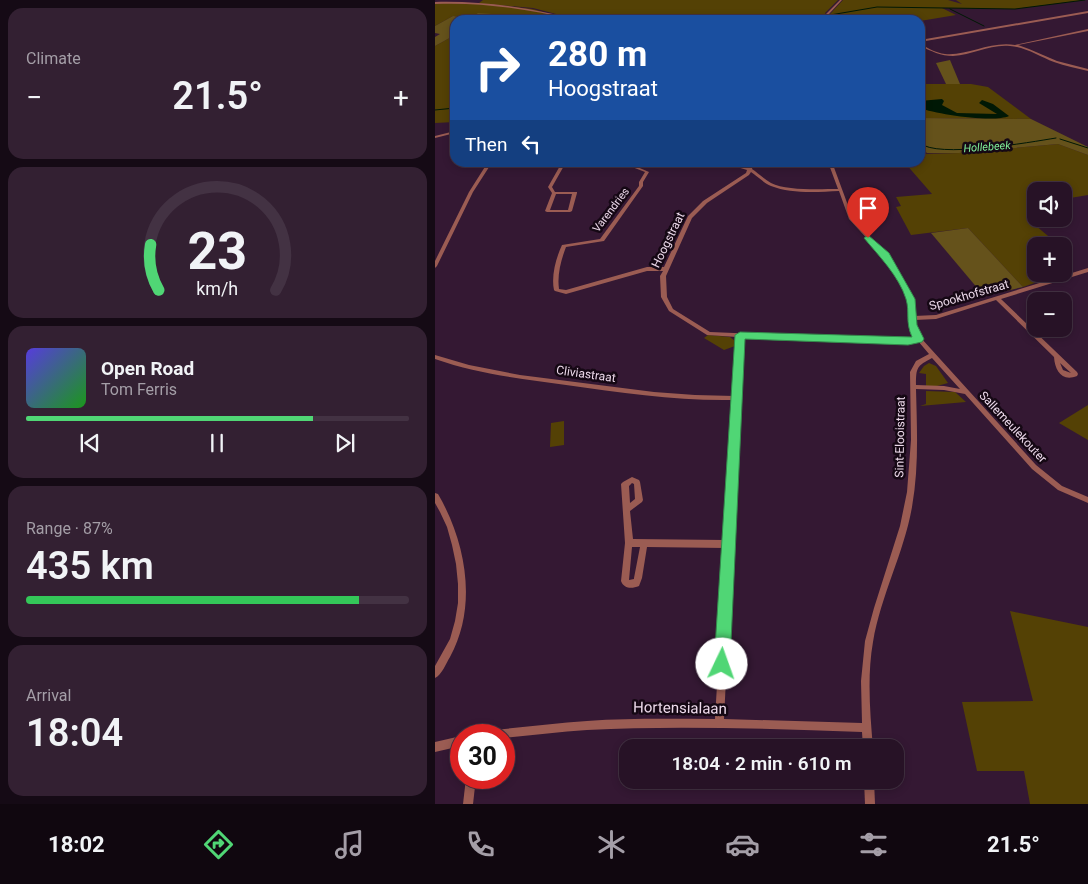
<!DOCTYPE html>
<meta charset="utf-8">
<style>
body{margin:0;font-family:Roboto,sans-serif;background:#332032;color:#f1f3f6;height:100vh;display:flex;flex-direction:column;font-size:19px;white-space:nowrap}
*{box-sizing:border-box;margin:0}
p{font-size:16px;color:#a49ea7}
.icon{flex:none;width:28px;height:28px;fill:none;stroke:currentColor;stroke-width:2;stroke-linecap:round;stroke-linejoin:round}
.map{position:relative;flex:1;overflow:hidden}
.drawer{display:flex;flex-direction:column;gap:8px;padding:8px;background:#150a15;width:435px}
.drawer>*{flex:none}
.banner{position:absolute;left:15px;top:15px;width:475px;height:152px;border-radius:15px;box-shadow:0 2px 8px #0003,0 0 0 1px #433243;background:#1a4fa0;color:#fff;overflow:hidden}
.buttons{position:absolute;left:592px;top:182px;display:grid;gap:10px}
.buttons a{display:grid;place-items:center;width:45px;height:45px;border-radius:10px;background:#271226;box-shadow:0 2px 8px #0003,0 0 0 1px #433243;font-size:25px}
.speed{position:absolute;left:15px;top:724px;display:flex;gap:10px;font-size:25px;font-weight:700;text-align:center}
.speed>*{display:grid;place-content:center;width:65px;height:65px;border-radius:50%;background:#271226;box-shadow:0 2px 8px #0003,0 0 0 1px #433243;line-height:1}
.speed .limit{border:8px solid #d22;background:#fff;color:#111}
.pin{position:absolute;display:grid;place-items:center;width:42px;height:42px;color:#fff;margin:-51px -21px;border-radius:50% 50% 50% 0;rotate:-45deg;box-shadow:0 0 5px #0007}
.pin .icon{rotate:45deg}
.me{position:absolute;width:55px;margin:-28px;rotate:3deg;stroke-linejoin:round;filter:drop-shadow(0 0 4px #0008)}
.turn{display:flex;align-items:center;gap:18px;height:105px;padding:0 15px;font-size:22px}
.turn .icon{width:65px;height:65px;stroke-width:2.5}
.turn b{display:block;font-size:35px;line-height:42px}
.then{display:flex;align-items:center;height:48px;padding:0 15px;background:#0003;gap:10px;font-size:19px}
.big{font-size:38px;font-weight:600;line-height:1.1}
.drawer .tile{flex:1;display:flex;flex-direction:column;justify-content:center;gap:8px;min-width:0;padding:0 18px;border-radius:15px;background:#332032}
.drawer .dial{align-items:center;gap:0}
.dial svg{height:130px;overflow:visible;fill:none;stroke:#433243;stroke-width:7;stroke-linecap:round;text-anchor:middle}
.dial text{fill:#f1f3f6;stroke:none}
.song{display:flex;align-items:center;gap:15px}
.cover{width:60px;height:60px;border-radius:8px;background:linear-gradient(135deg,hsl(250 70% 55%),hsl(120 70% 35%))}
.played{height:5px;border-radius:2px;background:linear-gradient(90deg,#50d675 75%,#433243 75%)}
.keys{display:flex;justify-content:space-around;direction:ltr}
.heat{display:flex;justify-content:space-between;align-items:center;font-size:28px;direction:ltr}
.charge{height:8px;border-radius:4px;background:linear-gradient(90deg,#34c759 87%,#433243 0)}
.trip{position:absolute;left:184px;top:739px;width:285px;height:50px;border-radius:15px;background:#271226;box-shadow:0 2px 8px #0003,0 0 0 1px #433243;font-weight:600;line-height:50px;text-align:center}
.tabs{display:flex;height:80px;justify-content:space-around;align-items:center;background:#10070f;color:#a49ea7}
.tabs .icon{width:35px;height:35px}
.tabs .selected{color:#50d675}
.tabs b{font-size:22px;color:#f1f3f6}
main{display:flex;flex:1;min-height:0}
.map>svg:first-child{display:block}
.green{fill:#544105}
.forest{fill:#65521b}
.water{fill:#001805}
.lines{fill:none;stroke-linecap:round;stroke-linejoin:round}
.stream{stroke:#001805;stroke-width:1}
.minor{fill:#9b5c53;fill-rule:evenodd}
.tertiary{fill:#9b5c53;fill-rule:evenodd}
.route{fill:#50d675;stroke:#348b4c}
.labels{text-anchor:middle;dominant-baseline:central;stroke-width:5;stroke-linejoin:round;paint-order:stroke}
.far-water-label{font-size:11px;font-style:italic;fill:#81f099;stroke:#150814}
.far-street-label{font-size:11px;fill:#ecd9ea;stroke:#150814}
.street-label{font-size:12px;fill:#ecd9ea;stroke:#150814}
.near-street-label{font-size:15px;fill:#ecd9ea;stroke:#150814}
</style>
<main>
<section class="drawer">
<div class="tile"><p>Climate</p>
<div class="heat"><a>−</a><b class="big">21.5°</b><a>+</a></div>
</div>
<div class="tile dial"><svg viewBox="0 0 100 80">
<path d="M14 69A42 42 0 1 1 86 69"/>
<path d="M14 69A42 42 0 0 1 9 41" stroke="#50d675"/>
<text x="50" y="56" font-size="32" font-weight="700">23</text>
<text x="50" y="72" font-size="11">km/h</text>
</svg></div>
<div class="tile">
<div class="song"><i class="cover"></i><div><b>Open Road</b><p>Tom Ferris</p></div></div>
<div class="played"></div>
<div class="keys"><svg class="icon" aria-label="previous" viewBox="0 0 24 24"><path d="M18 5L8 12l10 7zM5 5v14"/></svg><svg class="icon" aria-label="pause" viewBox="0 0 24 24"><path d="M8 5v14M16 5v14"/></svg><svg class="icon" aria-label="next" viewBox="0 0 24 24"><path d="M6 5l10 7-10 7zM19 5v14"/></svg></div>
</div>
<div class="tile"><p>Range · 87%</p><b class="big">435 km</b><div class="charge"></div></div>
<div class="tile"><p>Arrival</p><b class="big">18:04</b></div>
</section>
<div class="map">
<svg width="653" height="804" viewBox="0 0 653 804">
<rect width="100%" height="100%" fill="#341833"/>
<g class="green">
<polygon points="48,0 403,0 390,13 394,20 144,20 98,8 52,4 98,9 135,20 18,16 0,26 0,3 44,3"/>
<polygon points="408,0 513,0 527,4 521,0 650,0 580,9 507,8 521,15 485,21 402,20 395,14"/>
<polygon points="20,35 20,122 0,123 0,46"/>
<polygon points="485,84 536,84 553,87 596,119 485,118"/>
<polygon points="623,144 653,155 653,195 629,199 629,191 601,191 601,218 594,220 625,246 601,246 601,274 625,274 588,287 533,228 476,235 461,207 466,206 461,197 497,194 470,163 485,162 485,154 524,153"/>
<polygon points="273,335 295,337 300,341 300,346 289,350 269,338"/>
<polygon points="494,363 501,366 513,383 502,386 491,386 491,374 484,373 489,366"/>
<polygon points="491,391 520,392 531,402 485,406 491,404"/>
<polygon points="653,405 653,440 624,423"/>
<polygon points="129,421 129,445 115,447 116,423"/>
<polygon points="575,611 653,627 653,804 595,804 589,771 542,771 527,702 598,701"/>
</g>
<g class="forest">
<polygon points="43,13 99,17 96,20 20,20 20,35 0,46 0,37 5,34 0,33 0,26 18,16 36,18"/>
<polygon points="515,60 525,84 511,84 501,63"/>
<polygon points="485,118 596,119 653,147 653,155 623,144 524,153 492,153 485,147"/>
<polygon points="533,228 588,287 549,296 496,233"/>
</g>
<path class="water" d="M 507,99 L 509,101 L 507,105 L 522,113 L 562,114 L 544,103 L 547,100 L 558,104 L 574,116 C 558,123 501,114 485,108 L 485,101 Z"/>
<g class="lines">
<g class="stream">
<polyline points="515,9 549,26"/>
<polyline points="366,20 442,7 580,9 650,0"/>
<polyline points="0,110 20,108"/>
<polyline points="625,139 653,148"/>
<path d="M 485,143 C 501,159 596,142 621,138"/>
</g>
<g class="minor">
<polygon points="405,0 407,0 394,14 400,20 397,20 391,14"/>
<path d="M 0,2 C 38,1 76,5 113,13 C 123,15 134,16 143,20 L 139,20 C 93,9 47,2 0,4 Z"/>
<path d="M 653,29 L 653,31 L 583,45 L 594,49 L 622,61 L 653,69 L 653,71 C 642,68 630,66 619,62 C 605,57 591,47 575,46 C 555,44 538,55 518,56 C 506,56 496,51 485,46 L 485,44 C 493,48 501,53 510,54 C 533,56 555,41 580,45 Z"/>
<polygon points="53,162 99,162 56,164 38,192 2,266 0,268 0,261 34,192"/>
<path d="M 99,162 L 193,163 L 214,172 L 208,182 L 208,186 L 169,241 L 131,247 C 126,260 122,275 124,289 L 131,290 L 212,267 L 229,267 L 253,216 L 268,201 L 311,173 L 312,170 L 286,162 L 294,162 L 313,168 L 315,162 L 319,162 L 317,169 C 323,173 329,179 336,183 C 351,191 385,189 403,189 L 393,162 L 397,162 L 418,219 L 452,255 L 479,299 L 479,316 L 501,315 L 653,268 L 653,272 L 566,299 L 642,372 L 643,374 L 642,376 C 627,382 620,371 619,357 L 561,300 L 501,319 L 480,320 L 480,325 L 486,338 L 601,465 L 627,486 L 653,497 L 653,503 L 623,490 L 597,469 L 530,394 L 509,390 L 481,389 C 482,429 484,468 477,507 C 469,553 446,595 438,642 C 432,676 435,713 438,748 L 428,748 L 427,732 C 336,729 244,725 152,730 C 124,732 97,735 69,738 L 69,735 L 54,735 L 56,732 L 59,730 C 90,727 121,723 152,721 C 194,718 237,719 280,719 L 290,548 L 212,547 L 207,578 L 204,586 C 197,589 189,589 186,581 L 190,543 L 186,484 L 188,482 L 197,477 L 204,480 L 205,482 L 208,500 L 207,502 L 195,511 L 198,539 L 290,540 L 298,400 C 242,401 187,393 131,385 C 87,379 43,374 0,359 L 0,355 L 34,365 L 85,375 L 219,392 L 260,395 L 299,396 L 302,337 L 272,335 L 234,311 L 226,297 L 225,276 L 228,271 L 212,271 L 131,294 L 120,291 L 119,290 C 116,276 121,258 127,245 L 165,239 L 204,186 L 204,182 L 210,172 L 192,165 L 130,164 L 117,187 L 120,192 L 142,192 L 142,193 L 137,211 L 135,212 L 112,212 L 110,211 L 117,193 L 113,187 L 126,164 ZM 316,172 C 322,176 329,183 336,186 C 356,194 382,192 404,191 L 414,219 L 448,256 L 473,299 L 474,325 L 481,338 L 473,340 L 275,332 L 238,309 L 232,297 L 231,276 L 257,218 L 272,203 L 314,175 ZM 121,194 L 137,194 L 133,210 L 115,210 ZM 308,337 L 473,344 L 483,341 L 494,354 L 481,361 L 475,372 L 476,440 L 472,492 L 465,526 L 439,608 L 430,641 L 426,681 L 427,723 L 289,719 ZM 497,358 L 525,389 L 509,386 L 481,385 C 481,367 482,366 497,358 ZM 625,363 L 636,373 L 628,370 ZM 197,483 L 199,484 L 200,499 L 195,503 L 194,486 ZM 197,547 L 205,547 L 199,578 L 199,579 L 194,580 Z"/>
<path d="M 0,493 L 3,494 C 31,542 43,606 15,657 C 11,663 7,675 0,678 L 0,666 L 15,639 L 20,621 L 23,603 L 23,584 L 21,564 L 17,545 L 12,527 L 5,512 L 0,503 Z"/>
<polygon points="26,736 26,746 0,752 0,742"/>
<polygon points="31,778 41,778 38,804 28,804"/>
<polygon points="429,780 439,780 440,804 430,804"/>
</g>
<g class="tertiary">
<polygon points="653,11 653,13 485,42 485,40"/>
<polygon points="20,131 20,133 0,138 0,136"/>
</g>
</g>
<path class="route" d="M 433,235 L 454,253 L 480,299 L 482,325 L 489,339 L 487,342 L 473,345 L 310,339 L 295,664 L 293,669 L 287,672 L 282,669 L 279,664 L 300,335 L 305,332 L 477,337 C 470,321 475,313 471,299 C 464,276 443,255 429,238 Z"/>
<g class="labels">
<g class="far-water-label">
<text transform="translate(552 147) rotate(-4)">Hollebeek</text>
</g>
<g class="far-street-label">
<text transform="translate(176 210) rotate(-53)">Varendries</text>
</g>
<g class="street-label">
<text transform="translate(233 240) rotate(-64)">Hoogstraat</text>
<text transform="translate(534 295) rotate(-16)">Spookhofstraat</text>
<text transform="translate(151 374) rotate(8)">Cliviastraat</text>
<text transform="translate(578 427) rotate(47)">Sallemeulekouter</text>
<text transform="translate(465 437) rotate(-89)">Sint-Elooistraat</text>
</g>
<g class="near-street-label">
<text transform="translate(245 708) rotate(1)">Hortensialaan</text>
</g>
</g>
</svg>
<div class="buttons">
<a><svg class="icon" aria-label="sound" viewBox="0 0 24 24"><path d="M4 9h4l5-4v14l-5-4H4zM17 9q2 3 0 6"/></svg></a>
<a>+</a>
<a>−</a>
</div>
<div class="speed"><div class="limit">30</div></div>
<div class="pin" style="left:433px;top:238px;background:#d93025"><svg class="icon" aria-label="arrive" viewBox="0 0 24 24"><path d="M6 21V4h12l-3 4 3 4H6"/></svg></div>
<svg class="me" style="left:287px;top:664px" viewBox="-20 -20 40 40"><circle r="19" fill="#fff"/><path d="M0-13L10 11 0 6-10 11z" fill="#50d675"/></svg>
<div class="trip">18:04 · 2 min · 610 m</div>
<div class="banner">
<div class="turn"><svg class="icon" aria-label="right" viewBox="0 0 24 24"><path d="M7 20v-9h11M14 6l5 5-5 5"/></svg><div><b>280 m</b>Hoogstraat</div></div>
<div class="then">Then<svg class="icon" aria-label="left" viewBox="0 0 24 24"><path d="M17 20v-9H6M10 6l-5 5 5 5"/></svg></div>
</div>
</div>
</main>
<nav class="tabs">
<b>18:02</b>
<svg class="icon selected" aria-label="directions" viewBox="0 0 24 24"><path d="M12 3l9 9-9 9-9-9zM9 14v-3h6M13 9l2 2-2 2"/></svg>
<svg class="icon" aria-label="music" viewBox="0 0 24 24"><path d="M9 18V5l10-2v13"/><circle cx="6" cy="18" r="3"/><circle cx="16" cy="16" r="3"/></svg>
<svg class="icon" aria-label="phone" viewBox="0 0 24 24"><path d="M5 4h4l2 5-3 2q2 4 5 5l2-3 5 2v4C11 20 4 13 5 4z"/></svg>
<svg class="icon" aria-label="climate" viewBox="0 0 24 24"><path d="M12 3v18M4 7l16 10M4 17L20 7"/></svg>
<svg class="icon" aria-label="car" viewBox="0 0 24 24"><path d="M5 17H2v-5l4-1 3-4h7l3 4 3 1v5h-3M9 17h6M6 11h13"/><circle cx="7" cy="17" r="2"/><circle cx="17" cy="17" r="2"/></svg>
<svg class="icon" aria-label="filters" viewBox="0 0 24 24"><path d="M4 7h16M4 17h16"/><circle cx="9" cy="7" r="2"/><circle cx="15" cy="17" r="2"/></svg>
<b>21.5°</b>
</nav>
